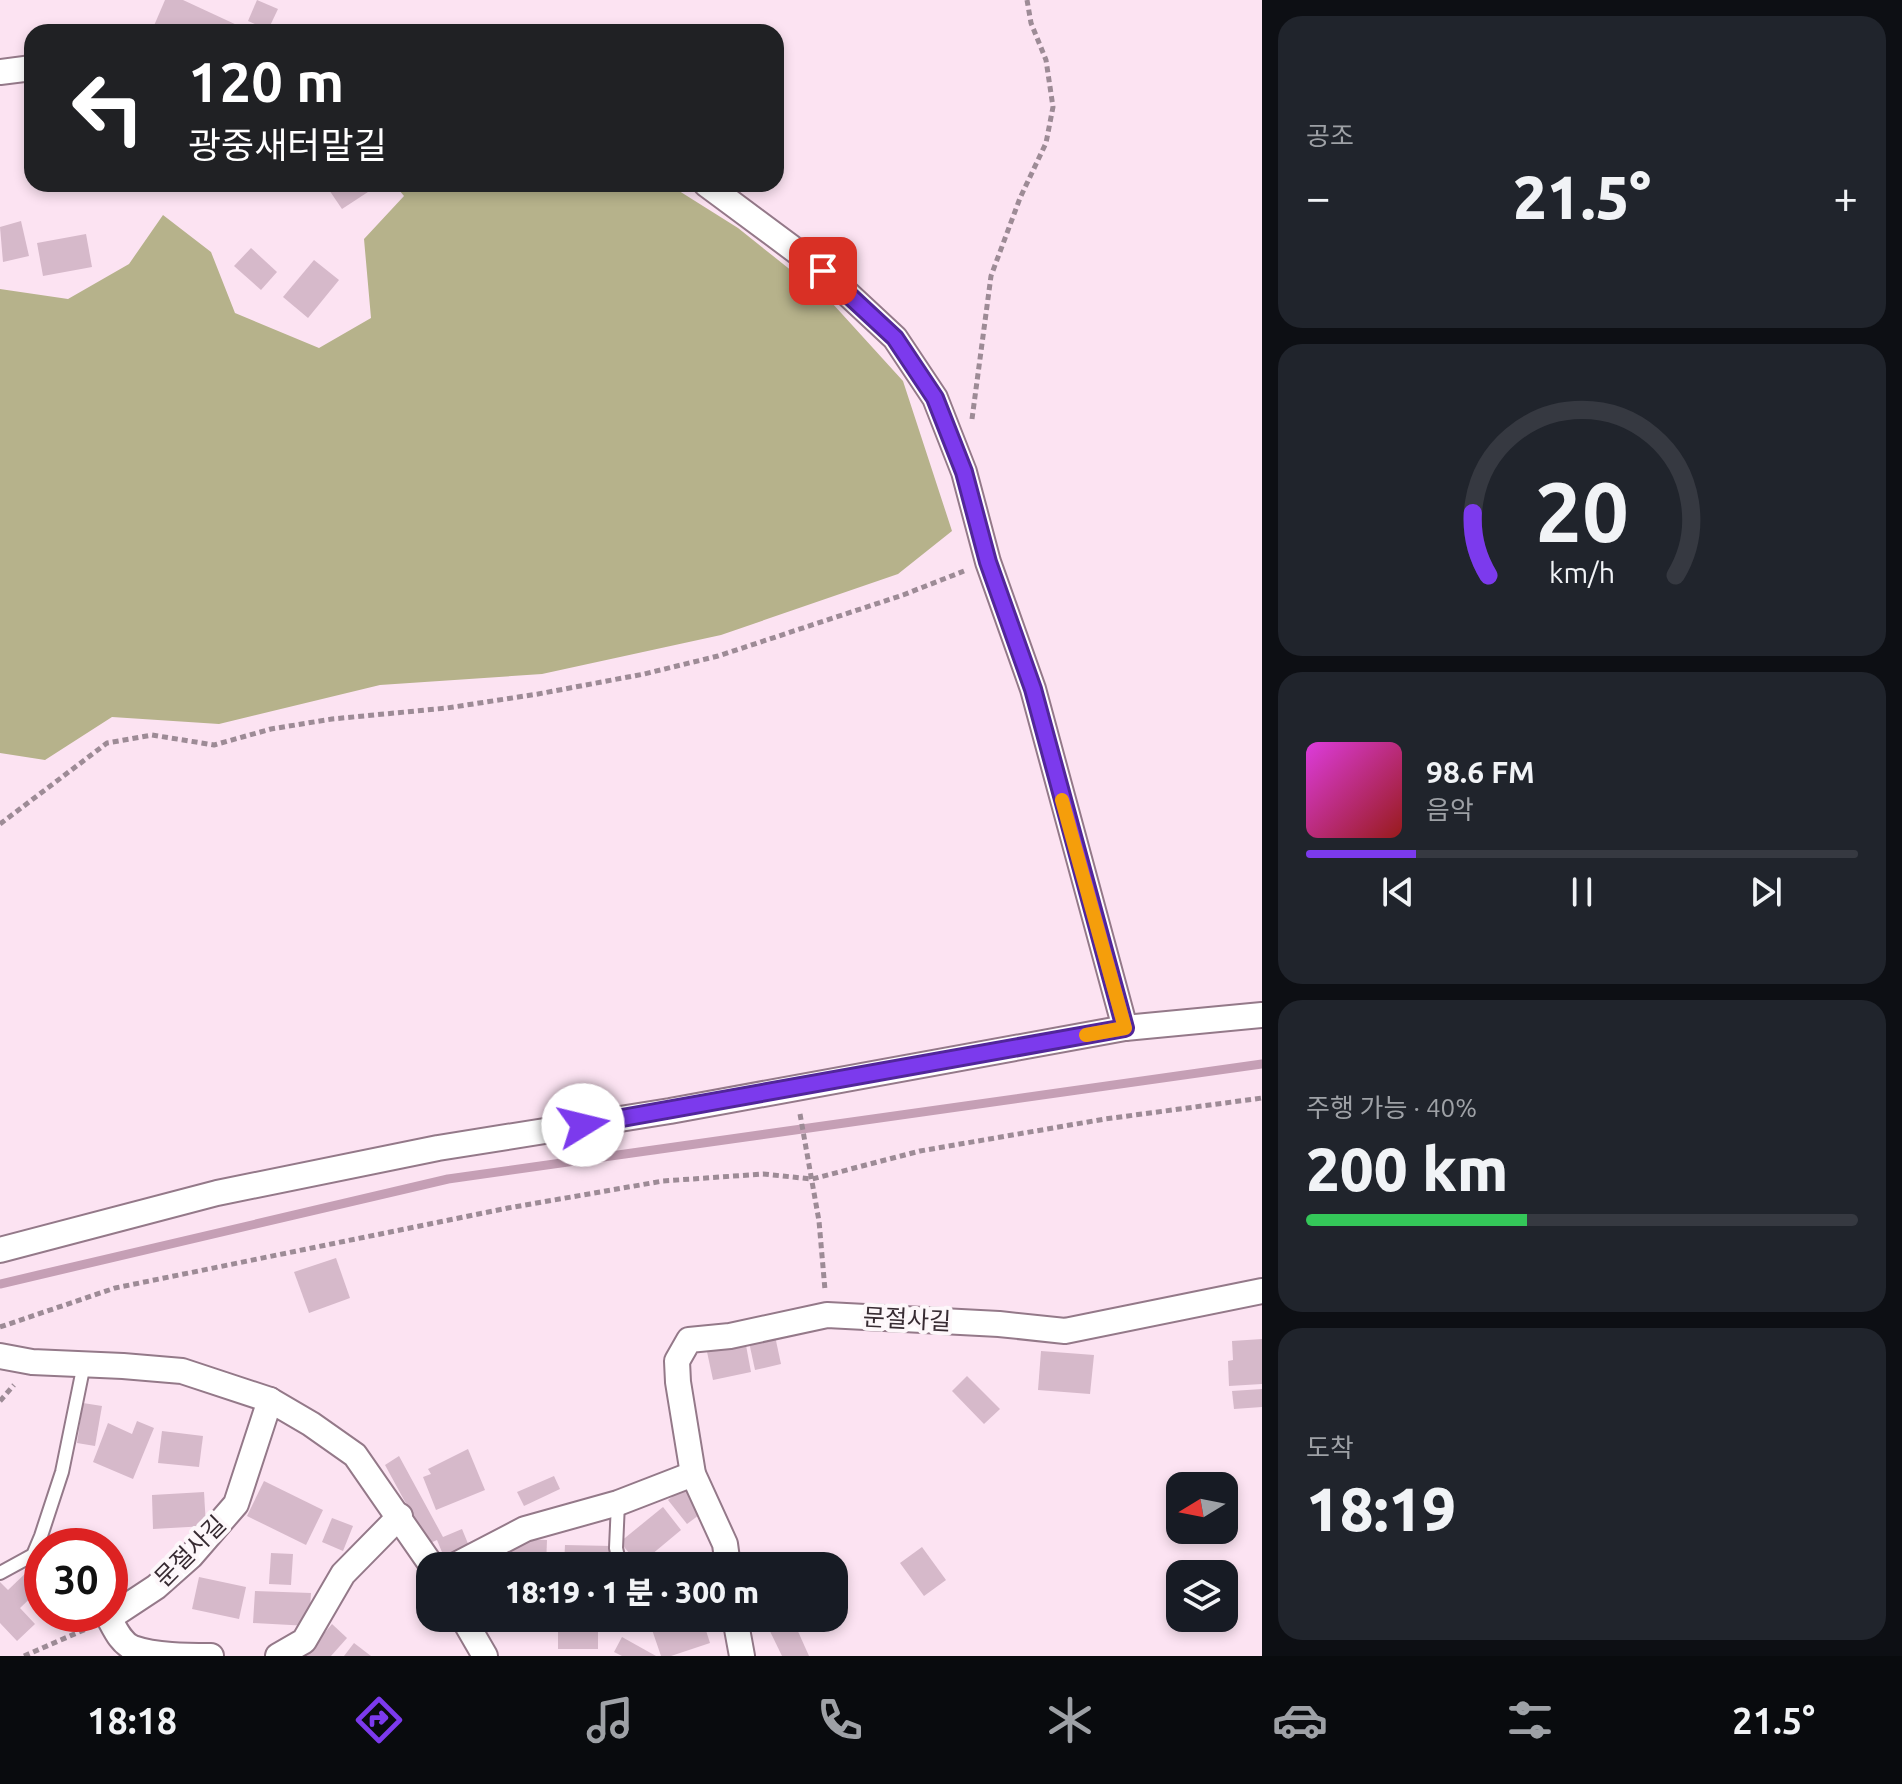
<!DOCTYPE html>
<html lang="ko">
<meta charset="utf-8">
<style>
body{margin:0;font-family:Ubuntu,"Noto Sans KR",sans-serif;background:#20242c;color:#f1f3f6;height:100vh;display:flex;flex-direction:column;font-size:30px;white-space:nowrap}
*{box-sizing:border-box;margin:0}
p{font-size:26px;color:#9ea1a6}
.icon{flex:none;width:44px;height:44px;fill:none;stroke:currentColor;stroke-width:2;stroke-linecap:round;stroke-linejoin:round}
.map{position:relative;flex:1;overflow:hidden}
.drawer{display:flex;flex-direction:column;gap:16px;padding:16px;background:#0d0f14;width:640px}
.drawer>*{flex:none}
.guide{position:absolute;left:24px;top:24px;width:760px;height:168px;border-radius:24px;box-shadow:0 4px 12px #0003;background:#202124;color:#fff;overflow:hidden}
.needle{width:52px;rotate:260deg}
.fabs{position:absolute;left:1166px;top:1472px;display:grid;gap:16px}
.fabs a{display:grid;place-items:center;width:72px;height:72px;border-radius:16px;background:#171b24;box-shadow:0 4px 12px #0003;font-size:40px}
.speed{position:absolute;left:24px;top:1528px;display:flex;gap:16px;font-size:40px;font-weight:700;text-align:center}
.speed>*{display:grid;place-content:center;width:104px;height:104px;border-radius:50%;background:#171b24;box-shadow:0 4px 12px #0003;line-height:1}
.speed .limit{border:12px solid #d22;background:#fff;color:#111}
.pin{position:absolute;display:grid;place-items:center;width:68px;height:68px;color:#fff;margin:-34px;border-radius:16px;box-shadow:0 4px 12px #0006}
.me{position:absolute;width:88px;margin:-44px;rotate:81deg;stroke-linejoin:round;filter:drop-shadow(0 0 6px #0008)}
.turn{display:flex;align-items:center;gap:28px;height:168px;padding:0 32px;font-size:36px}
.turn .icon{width:104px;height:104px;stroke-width:2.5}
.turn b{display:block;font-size:56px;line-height:68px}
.big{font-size:60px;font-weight:800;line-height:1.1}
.drawer .widget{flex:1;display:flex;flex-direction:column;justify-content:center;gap:12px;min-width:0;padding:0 28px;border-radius:24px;background:#20242c}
.drawer .dial{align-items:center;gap:0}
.dial svg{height:208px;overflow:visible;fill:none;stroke:#363941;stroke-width:7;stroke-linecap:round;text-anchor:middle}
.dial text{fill:#f1f3f6;stroke:none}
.song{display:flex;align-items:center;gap:24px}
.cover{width:96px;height:96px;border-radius:12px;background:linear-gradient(135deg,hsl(300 70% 55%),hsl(0 70% 35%))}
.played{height:8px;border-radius:4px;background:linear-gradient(90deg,#7c3aed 20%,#363941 20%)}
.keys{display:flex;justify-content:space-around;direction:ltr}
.heat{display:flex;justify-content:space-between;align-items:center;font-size:44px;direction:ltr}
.charge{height:12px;border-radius:6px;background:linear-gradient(90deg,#34c759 40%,#363941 0)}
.trip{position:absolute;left:416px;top:1552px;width:432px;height:80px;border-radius:24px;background:#171b24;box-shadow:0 4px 12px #0003;font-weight:800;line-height:80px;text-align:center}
.dock{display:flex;height:128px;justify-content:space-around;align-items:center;background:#090b0e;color:#9ea1a6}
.dock .icon{width:56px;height:56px}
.dock .current{color:#7c3aed}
.dock b{font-size:36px;color:#f1f3f6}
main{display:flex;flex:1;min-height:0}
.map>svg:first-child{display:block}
.forest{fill:#b6b28b}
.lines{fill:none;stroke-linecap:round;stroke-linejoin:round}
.stream{stroke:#c59fb5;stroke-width:9}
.building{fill:#d6b9ca}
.lane-casing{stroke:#947989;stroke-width:16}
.street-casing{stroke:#947989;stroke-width:28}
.path{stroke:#9d8b96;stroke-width:5;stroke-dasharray:6 4;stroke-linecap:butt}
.lane{stroke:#fff;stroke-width:12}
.street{stroke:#fff;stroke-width:24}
.route-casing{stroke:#51269a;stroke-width:20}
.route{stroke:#7c3aed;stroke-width:14}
.slow{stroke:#f59e0b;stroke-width:14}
.labels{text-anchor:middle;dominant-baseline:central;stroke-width:8;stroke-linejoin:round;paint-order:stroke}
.street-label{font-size:24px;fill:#372b32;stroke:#fdf7fa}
</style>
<main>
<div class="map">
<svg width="1262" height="1656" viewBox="0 0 1262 1656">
<rect width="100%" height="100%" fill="#fce3f2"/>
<polygon class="forest" points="394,184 668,184 738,228 832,303 903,381 952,531 898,574 721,635 542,674 380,685 219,724 112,717 45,760 0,753 0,289 68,299 129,264 163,215 211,252 235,313 319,348 371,318 364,239 404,196"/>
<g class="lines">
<polyline class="stream" points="0,1284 448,1179 1262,1064"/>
</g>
<g class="building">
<polygon points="165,0 183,0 252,32 162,32 153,28"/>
<polygon points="257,0 278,9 268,30 248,21"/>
<polygon points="325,184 367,184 371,190 342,209"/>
<polygon points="21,221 29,256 3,262 0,227"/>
<polygon points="86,234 92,267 43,276 37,243"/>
<polygon points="251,248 277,272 261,290 234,266"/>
<polygon points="314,260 339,280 308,318 283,297"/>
<polygon points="336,1258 350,1298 309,1313 294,1272"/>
<polygon points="775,1336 781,1364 755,1370 749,1342"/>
<polygon points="1262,1339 1262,1384 1229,1386 1228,1361 1233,1360 1232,1341"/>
<polygon points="745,1340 751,1372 713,1380 706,1347"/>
<polygon points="1041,1351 1094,1355 1090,1394 1038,1390"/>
<polygon points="967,1376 1000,1409 984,1424 952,1391"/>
<polygon points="1262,1389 1262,1407 1234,1409 1232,1391"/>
<polygon points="83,1403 102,1406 95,1446 77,1443"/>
<polygon points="137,1421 154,1428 133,1479 93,1462 108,1423 132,1434"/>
<polygon points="162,1431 203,1436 199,1467 158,1463"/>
<polygon points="468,1449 485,1490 436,1510 423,1477 431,1474 428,1469"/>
<polygon points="399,1456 443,1537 462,1529 469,1546 444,1557 437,1540 428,1544 385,1465"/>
<polygon points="554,1476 560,1489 524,1506 517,1492"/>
<polygon points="264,1481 323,1510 306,1545 247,1516"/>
<polygon points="685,1487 703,1512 687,1524 668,1500"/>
<polygon points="204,1492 206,1526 153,1529 152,1495"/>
<polygon points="663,1507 681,1530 639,1565 620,1542"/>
<polygon points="332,1518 353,1526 343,1551 322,1542"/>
<polygon points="512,1539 547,1540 546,1566 510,1566"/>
<polygon points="565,1545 612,1546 611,1566 564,1566"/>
<polygon points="922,1547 946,1580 924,1596 900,1563"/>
<polygon points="271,1553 293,1554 291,1585 269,1584"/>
<polygon points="29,1570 42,1587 20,1608 35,1624 17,1641 0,1623 0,1582 8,1590"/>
<polygon points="199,1577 246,1587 239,1619 192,1609"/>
<polygon points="255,1591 311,1593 309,1626 253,1623"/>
<polygon points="533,1618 556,1618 555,1627 533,1626"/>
<polygon points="648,1618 669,1618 672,1626 702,1618 710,1643 671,1656 661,1656"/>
<polygon points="776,1618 792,1618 809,1656 782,1656 766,1623"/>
<rect x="558" y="1622" width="40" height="27"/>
<polygon points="332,1624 347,1638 331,1656 305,1656"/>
<polygon points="622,1637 656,1656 622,1656 614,1652"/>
<polygon points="354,1643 371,1656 344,1656"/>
</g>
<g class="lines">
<defs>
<g id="lane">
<polyline points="618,1503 616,1548 620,1566"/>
<polyline points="0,1573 33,1555 41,1536 62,1472 84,1364"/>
</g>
<g id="street">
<polyline points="0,72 32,68"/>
<polyline points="706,184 823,271 895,338 935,398 964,472 988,562 1033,689 1125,1028"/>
<polyline points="0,1250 217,1193 438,1148 670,1111 1125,1028 1262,1015"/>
<polyline points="0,1356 32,1362 123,1366 182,1371 270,1400 311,1424 355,1455 432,1566"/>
<polyline points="454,1566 525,1529 618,1503 693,1474"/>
<polyline points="728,1566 725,1544 693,1474 678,1382 677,1361 689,1340 730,1336 827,1315 999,1324 1065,1331 1262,1291"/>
<polyline points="463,1618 485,1656"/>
<polyline points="735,1618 742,1656"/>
<path d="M 211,1656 C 186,1656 156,1656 133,1648 C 121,1643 115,1629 109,1618 L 156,1587 L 191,1556 L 236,1504 L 270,1400"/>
<polyline points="278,1656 304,1641 343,1574 400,1516"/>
</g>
</defs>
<use href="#lane" class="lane-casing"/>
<use href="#street" class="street-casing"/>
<g class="path">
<polyline points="972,419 991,276 1020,198 1046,143 1053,107 1046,60 1031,23 1027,0"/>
<polyline points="0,824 107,743 152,735 214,745 271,729 332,719 447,708 538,694 644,674 718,656 903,595 964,571"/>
<polyline points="800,1114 819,1221 825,1290"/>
<polyline points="0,1327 115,1288 508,1208 663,1181 763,1174 812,1179 920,1151 1105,1119 1262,1098"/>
<polyline points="0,1401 14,1385"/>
<polyline points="24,1656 86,1629"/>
</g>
<use href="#lane" class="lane"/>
<use href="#street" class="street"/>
</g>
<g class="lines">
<defs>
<polyline id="route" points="583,1125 1125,1028 1033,689 988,562 964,472 935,398 895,338 823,271"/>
</defs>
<use href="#route" class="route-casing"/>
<use href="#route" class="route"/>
<polyline class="slow" points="1062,800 1125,1028 1086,1035"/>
</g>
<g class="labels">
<g class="street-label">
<text transform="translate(907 1319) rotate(3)">문절사길</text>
<text transform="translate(190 1551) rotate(-45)">문절사길</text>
</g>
</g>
</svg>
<div class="fabs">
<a><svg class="needle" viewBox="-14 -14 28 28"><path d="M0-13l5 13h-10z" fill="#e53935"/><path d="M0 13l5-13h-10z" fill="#9ea1a6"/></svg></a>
<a><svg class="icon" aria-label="layers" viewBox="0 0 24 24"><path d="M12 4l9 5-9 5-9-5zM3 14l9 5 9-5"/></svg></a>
</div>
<div class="speed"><div class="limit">30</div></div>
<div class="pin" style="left:823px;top:271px;background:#d93025"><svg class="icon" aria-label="arrive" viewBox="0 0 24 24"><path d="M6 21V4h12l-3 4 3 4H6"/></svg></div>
<svg class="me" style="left:583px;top:1125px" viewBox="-20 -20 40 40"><circle r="19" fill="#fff"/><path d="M0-13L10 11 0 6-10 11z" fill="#7c3aed"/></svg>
<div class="trip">18:19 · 1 분 · 300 m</div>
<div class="guide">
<div class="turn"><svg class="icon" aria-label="left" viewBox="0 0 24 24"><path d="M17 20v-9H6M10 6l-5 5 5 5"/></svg><div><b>120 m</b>광중새터말길</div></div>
</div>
</div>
<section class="drawer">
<div class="widget"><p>공조</p>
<div class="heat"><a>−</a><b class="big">21.5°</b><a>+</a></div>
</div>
<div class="widget dial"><svg viewBox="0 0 100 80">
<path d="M14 69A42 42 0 1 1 86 69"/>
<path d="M14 69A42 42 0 0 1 8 45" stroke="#7c3aed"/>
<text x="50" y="56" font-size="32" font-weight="700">20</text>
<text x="50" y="72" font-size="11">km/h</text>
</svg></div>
<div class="widget">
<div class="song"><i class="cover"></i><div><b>98.6 FM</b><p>음악</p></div></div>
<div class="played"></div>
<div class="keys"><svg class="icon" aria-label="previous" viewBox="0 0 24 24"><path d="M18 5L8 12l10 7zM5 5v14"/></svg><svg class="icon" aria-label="pause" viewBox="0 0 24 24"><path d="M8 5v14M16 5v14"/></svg><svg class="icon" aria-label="next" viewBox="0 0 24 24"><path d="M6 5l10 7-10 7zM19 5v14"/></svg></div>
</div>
<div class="widget"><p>주행 가능 · 40%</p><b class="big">200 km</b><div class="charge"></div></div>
<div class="widget"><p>도착</p><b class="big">18:19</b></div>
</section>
</main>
<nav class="dock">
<b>18:18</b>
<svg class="icon current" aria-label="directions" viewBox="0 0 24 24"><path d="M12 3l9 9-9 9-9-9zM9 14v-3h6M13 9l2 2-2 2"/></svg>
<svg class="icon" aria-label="music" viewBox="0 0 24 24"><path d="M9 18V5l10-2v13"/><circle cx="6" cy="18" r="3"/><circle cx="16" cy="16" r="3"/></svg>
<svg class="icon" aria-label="phone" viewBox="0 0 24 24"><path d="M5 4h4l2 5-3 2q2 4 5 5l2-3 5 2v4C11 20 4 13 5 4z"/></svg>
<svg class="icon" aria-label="climate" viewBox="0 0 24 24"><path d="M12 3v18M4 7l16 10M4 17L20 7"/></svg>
<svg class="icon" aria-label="car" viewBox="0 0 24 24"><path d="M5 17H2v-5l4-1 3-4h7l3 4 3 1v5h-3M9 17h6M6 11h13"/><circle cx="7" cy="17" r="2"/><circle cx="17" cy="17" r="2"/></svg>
<svg class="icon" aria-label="filters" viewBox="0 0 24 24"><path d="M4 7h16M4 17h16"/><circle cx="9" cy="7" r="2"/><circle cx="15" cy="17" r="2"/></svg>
<b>21.5°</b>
</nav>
